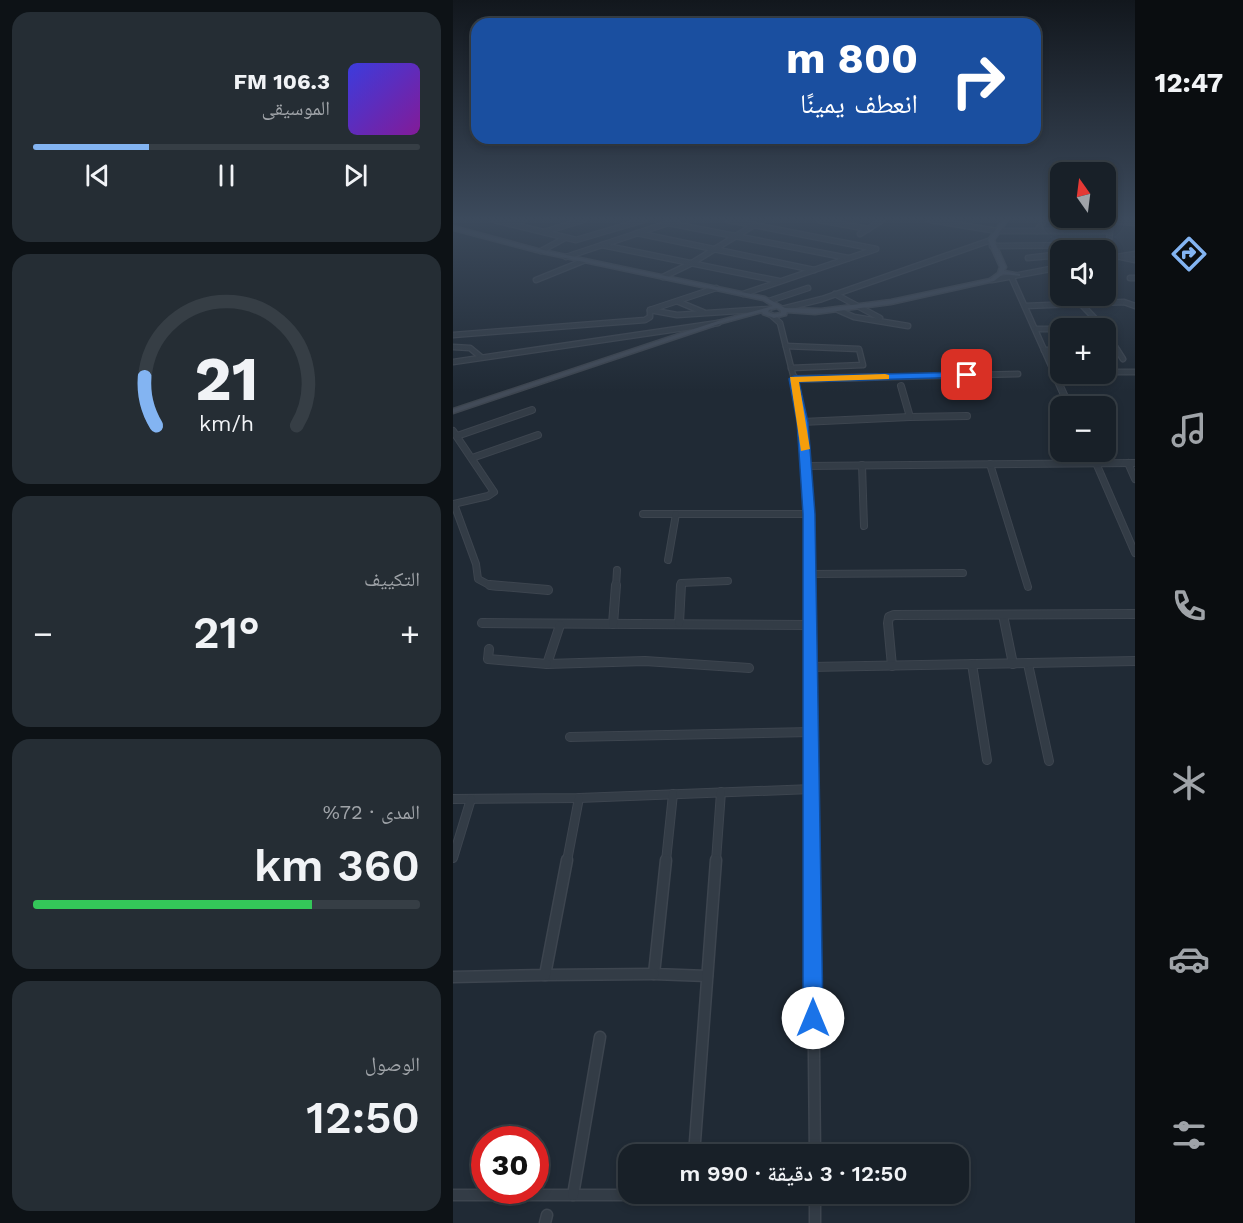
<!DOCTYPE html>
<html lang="ar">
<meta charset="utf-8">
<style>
body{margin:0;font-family:"Work Sans","Noto Naskh Arabic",sans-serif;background:#252d34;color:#f1f3f6;direction:rtl;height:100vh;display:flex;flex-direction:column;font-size:22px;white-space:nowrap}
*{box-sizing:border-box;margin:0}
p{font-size:20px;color:#9fa3a8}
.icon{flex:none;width:33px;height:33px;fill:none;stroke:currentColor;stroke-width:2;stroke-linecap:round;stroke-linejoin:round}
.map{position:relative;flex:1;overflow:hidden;direction:ltr}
.drawer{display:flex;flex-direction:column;gap:12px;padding:12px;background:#0d1216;width:453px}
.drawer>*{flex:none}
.hud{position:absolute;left:18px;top:18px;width:570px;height:126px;border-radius:18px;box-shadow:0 3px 9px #0003,0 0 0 2px #363e45;direction:rtl;background:#1a4fa0;color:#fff;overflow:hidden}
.needle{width:39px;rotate:346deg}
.controls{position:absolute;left:597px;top:162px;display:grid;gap:12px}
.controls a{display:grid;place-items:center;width:66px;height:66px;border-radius:12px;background:#182028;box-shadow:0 3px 9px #0003,0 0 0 2px #363e45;font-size:30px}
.speed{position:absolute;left:18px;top:1126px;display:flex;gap:12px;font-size:30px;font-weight:700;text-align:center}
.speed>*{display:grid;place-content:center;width:78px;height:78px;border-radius:50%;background:#182028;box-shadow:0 3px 9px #0003,0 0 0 2px #363e45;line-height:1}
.speed .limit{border:9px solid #d22;background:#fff;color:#111}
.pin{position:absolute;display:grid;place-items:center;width:51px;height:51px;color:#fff;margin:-26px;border-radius:12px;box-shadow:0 3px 9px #0006}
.me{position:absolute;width:66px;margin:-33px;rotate:0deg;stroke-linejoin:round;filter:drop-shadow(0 0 4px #0008)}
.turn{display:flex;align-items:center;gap:21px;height:126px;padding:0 24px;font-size:27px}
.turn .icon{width:78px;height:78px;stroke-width:2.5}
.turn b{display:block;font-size:42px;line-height:51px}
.big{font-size:45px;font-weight:600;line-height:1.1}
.drawer .tile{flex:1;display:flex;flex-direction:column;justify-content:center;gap:9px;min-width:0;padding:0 21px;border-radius:18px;background:#252d34}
.drawer .dial{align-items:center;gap:0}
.dial svg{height:156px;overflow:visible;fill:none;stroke:#363e45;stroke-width:7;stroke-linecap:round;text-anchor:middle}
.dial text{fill:#f1f3f6;stroke:none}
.song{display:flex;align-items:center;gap:18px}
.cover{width:72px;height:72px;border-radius:9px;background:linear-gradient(135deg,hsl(240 70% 55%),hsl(290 70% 35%))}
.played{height:6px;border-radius:3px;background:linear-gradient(90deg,#83b4f2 30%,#363e45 30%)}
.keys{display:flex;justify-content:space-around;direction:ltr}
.heat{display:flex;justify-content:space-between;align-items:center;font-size:33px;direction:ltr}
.charge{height:9px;border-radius:4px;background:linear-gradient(90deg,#34c759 72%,#363e45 0)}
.trip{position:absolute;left:165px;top:1144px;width:351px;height:60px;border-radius:18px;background:#182028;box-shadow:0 3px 9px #0003,0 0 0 2px #363e45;font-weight:600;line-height:60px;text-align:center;direction:rtl}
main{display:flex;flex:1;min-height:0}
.menu{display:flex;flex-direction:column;width:108px;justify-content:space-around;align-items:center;background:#0a0d10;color:#9fa3a8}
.menu .icon{width:42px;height:42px}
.menu .current{color:#83b4f2}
.menu b{font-size:27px;color:#f1f3f6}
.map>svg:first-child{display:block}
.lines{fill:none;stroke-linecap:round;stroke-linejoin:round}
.street-far3-casing{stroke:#3d454f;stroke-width:7}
.street-far2-casing{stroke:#3d454f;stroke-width:8}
.street-far1-casing{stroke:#3d454f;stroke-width:10}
.street-casing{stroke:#3d454f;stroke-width:13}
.secondary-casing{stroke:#3d454f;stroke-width:3}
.street-far3{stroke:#333c46;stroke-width:4.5}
.street-far2{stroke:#333c46;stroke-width:6}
.street-far1{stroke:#333c46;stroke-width:8}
.street{stroke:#333c46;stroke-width:10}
.secondary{fill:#424b58;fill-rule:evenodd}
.route{fill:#1a73e8;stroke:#114b97;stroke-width:1.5}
.slow{fill:#f59e0b}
</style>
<main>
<nav class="menu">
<b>12:47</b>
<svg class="icon current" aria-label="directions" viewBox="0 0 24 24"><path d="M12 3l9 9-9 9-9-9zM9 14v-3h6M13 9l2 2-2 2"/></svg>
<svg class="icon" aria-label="music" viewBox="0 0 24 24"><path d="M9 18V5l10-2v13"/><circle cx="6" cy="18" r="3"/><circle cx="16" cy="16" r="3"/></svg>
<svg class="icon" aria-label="phone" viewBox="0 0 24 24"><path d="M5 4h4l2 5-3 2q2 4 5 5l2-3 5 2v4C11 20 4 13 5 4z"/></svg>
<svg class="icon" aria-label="climate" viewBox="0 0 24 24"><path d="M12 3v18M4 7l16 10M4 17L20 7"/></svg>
<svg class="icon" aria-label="car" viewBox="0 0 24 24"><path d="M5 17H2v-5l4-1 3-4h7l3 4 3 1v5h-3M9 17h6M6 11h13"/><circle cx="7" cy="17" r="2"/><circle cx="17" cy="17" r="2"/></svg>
<svg class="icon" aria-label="filters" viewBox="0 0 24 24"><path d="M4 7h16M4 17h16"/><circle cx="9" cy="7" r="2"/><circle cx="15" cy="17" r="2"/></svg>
</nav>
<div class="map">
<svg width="682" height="1223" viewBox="0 0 682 1223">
<rect width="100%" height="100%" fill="#202a35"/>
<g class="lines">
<defs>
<g id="street-far3">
<polyline points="41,220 123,240 191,220"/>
<polyline points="275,220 423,249 290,294"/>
<polyline points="366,220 415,229"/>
<polyline points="477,220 544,231 656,231"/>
<polyline points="649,220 682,223"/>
<polyline points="658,221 655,251 662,257"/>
<polyline points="215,223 395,258"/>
<polyline points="57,224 71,220"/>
<polyline points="584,231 591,220"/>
<polyline points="91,232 130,220"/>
<polyline points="184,233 361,270"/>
<polyline points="407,234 429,220"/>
<polyline points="149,245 326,281"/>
<polyline points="539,246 656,245"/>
<polyline points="88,251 112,238"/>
<polyline points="608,254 575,258 608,255"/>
<polyline points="113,257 224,220"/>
<polyline points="668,257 682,260"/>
<polyline points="652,259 682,254"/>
<polyline points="558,276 604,379"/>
<polyline points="210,277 239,263 301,225"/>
<polyline points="677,278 682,278"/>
<polyline points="83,280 130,261"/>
<polyline points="539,280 608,267"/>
<polyline points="382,294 427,318"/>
<polyline points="622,296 634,304"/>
<polyline points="316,301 355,288"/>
<polyline points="226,302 250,312"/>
<polyline points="629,305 651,328"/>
<polyline points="572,306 671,302 682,306"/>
<polyline points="329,309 369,299 538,240"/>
<polyline points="197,310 224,315 316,309"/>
<polyline points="385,310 401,317 455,326"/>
<polyline points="318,315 327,323 341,379"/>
<polyline points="583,329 608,329"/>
<polyline points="652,331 670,359"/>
<polyline points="0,335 192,320 197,317 197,310 263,288"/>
<polyline points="333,346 406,349 410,365 338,368"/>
<polyline points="0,347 17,348 28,357"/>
<polyline points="591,350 608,350"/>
<polyline points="652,350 664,350"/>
<polyline points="0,362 265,323"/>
<polyline points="652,372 682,372"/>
<polyline points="356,379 565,374"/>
</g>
<g id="street-far2">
<polyline points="341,377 345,394 356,514 357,587"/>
<polyline points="603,377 616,406"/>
<polyline points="341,379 423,377"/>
<polyline points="457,417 514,416"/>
<polyline points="349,422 457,417 448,386"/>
<polyline points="0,431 41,492 35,496 0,504"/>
<polyline points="4,436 79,410"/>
<polyline points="635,452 639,463"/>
<polyline points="19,458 85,435"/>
<polyline points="643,463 682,553"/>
<polyline points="675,463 682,479"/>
<polyline points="537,464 575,587"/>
<polyline points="409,465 411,526"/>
<polyline points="353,466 682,463"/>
<polyline points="1,504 23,564 25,579 38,586 50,587"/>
<polyline points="190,514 356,514"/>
<polyline points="215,560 223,514"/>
<polyline points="356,574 510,573"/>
<polyline points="163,587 164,570"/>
<polyline points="228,587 228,583 275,581"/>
</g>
<g id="street-far1">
<polyline points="37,585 95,590"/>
<polyline points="357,585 359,861"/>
<polyline points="550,615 560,664"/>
<polyline points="29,623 357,625"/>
<polyline points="226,623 228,585"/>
<polyline points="160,624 163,585"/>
<polyline points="107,625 94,664 192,661 296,668"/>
<polyline points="36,649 35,659 94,664"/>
<polyline points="519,664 534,760"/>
<polyline points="575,664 596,761"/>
<polyline points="439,666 435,623 436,617 441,615 682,614"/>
<polyline points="358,667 682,661"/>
<polyline points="117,737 358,732"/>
<polyline points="0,799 126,798 359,789"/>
<polyline points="0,858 18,799"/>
<polyline points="114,861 126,798"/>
<polyline points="213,861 220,794"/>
<polyline points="263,861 268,792"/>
</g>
<g id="street">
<polyline points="213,860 201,974 254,976"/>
<polyline points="359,860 362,1155"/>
<polyline points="92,975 201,974"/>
<polyline points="0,977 92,975 114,860"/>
<polyline points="241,1155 263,860"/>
<polyline points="362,1194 362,1223"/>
<polyline points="0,1195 362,1195"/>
<polyline points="120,1195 147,1037"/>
<polyline points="92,1223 94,1215"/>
</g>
<path id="secondary" d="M 550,220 L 555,220 L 541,240 L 553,267 L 551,271 L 567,274 L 567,276 L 550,274 L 541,281 L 438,304 L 362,314 L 334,312 L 333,315 L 321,318 L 310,314 L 309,312 L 269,323 L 0,413 L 0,409 L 265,321 L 320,306 L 310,300 L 84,252 L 0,230 L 0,226 L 85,249 L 312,297 L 332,308 L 368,309 L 438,300 L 537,279 L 545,273 L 547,267 L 535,240 ZM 324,308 L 328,311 L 328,313 L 321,314 L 315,312 L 316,310 Z"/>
</defs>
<use href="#street-far3" class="street-far3-casing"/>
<use href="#street-far2" class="street-far2-casing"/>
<use href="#street-far1" class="street-far1-casing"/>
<use href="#street" class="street-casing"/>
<use href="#secondary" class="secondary-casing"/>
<use href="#street-far3" class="street-far3"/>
<use href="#street-far2" class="street-far2"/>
<use href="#street-far1" class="street-far1"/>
<use href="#street" class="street"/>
<use href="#secondary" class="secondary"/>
</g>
<linearGradient id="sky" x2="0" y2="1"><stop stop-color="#12171d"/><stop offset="0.56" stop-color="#3c4a5c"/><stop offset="1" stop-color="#3c4a5c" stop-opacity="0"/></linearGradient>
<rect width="682" height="391" fill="url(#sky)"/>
<polygon class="route" points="514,372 517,373 517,377 346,382 355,422 362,514 370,1018 367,1024 360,1026 353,1024 350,1018 350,514 344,422 336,379 341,376"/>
<polygon class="slow" points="432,374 436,375 436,379 346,382 357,449 348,451 337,377"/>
</svg>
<div class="controls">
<a><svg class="needle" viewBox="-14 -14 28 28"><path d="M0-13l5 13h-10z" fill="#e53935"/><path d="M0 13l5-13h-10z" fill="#9fa3a8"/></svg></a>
<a><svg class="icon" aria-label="sound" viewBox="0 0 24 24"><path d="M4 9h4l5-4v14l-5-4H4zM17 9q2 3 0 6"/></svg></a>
<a>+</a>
<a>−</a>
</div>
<div class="speed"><div class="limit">30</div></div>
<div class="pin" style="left:514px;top:375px;background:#d93025"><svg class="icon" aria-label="arrive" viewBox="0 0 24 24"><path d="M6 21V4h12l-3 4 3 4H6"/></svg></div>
<svg class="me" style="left:360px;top:1018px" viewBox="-20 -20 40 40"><circle r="19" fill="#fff"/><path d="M0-13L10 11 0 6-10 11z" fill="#1a73e8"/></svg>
<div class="trip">12:50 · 3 دقيقة · 990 m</div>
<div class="hud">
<div class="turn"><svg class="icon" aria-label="right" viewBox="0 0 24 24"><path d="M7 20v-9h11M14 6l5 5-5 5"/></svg><div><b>800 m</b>انعطف يمينًا</div></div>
</div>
</div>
<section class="drawer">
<div class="tile">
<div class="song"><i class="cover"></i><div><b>106.3 FM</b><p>الموسيقى</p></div></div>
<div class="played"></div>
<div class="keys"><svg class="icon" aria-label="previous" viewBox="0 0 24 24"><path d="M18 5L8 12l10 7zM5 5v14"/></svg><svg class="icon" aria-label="pause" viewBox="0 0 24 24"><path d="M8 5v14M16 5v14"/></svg><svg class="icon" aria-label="next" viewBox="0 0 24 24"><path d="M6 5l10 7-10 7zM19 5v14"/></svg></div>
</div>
<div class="tile dial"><svg viewBox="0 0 100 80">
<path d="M14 69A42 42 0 1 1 86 69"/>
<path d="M14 69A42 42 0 0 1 8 44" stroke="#83b4f2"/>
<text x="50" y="56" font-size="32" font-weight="700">21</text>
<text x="50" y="72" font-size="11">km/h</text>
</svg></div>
<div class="tile"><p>التكييف</p>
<div class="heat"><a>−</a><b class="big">21°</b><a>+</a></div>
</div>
<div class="tile"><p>المدى · 72%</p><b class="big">360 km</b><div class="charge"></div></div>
<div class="tile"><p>الوصول</p><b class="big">12:50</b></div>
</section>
</main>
